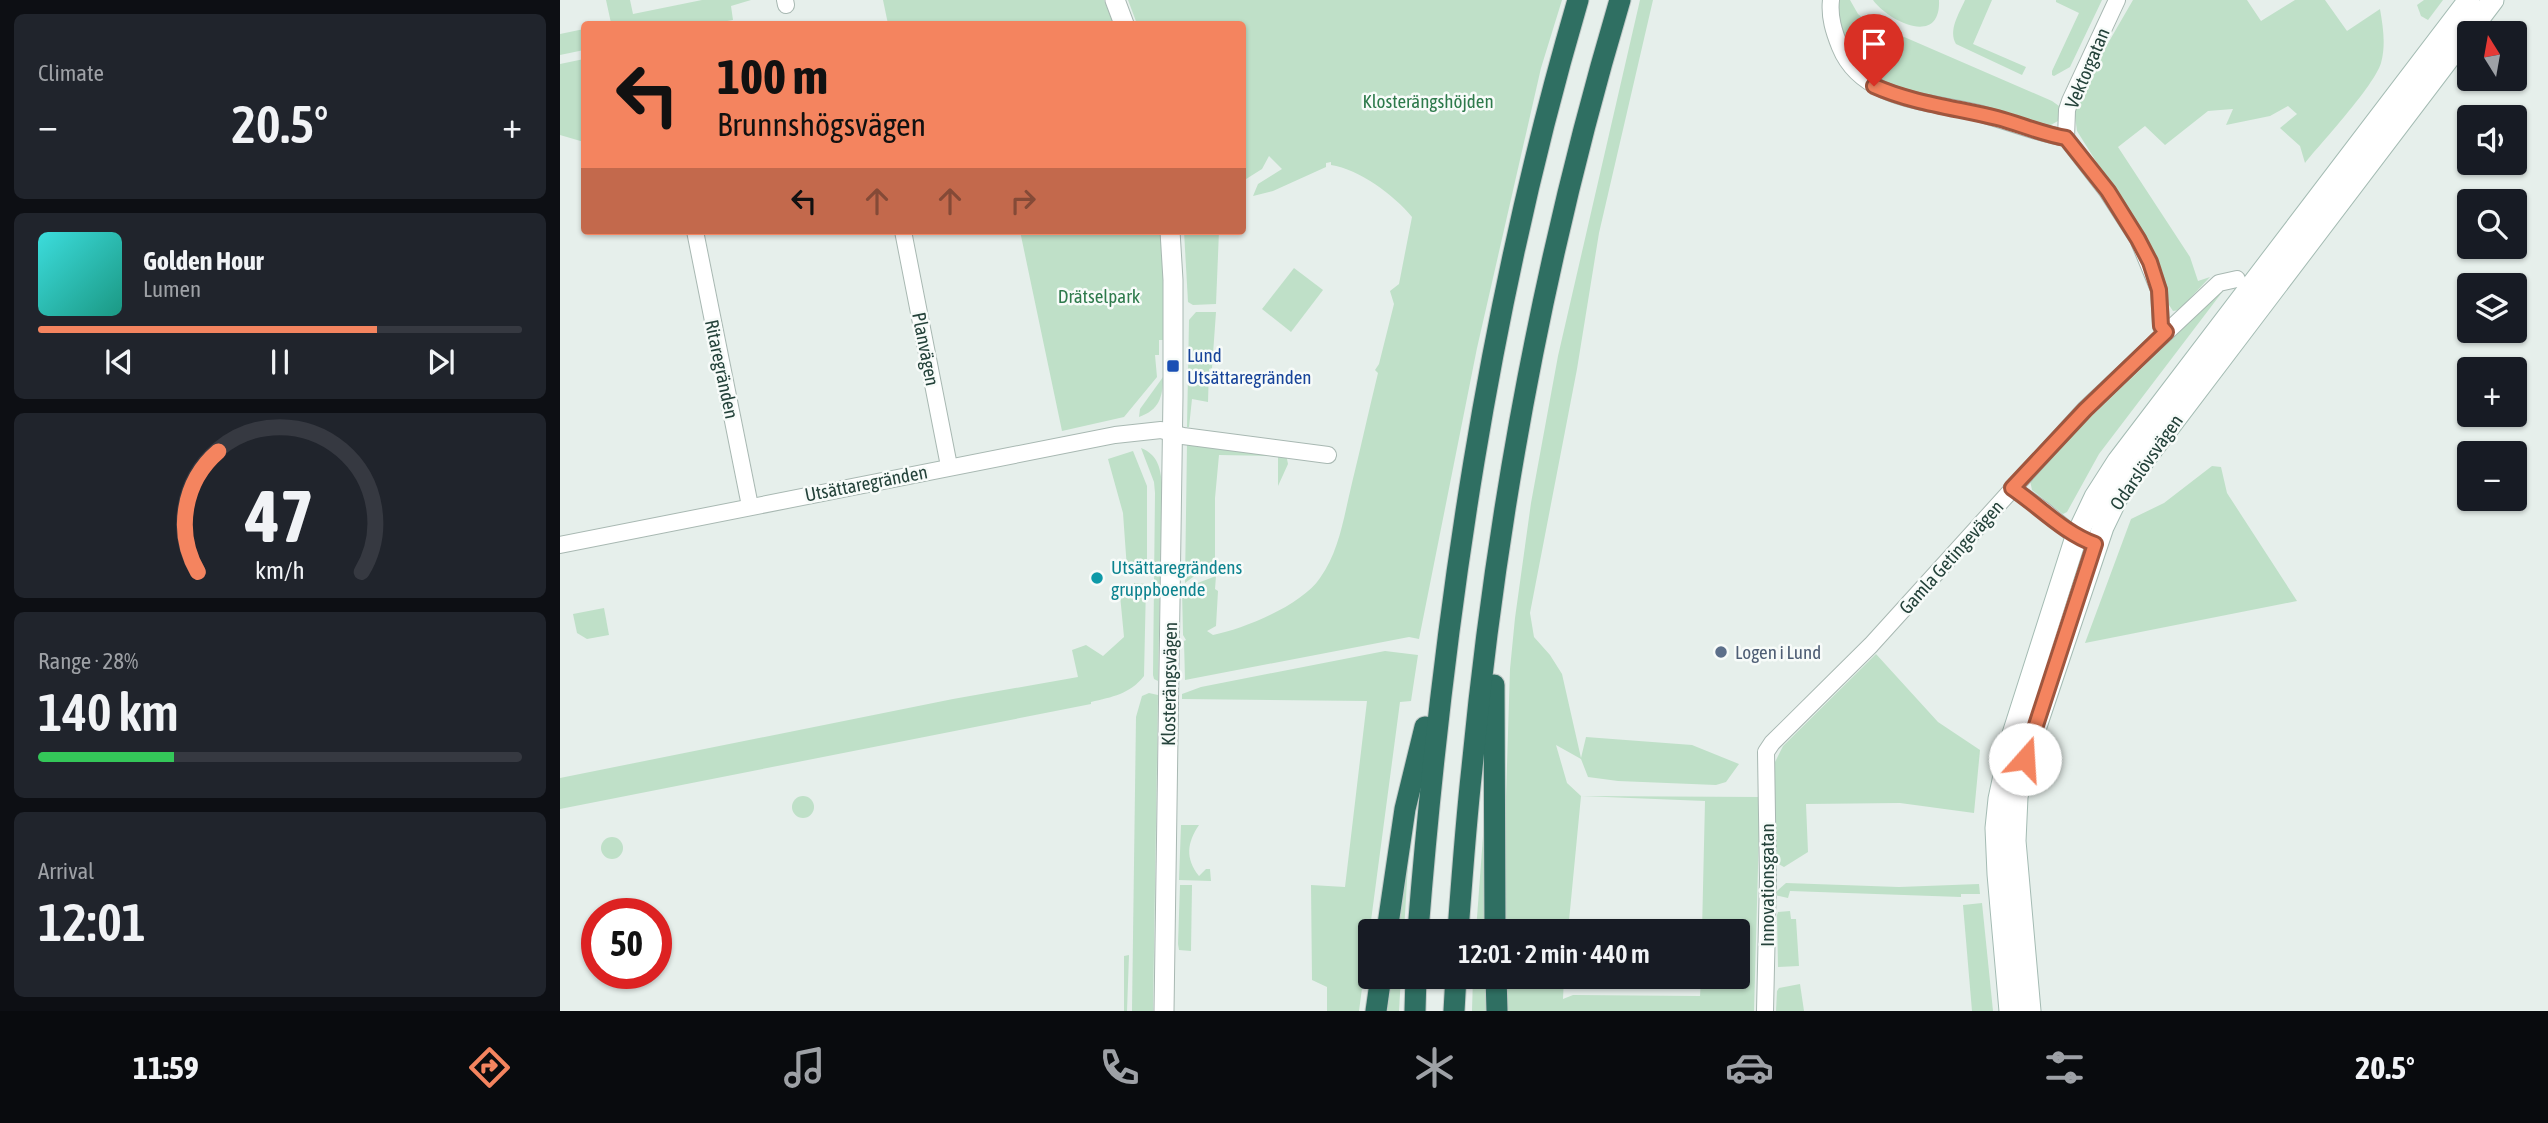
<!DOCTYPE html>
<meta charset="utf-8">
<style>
body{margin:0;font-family:"Asap Condensed",sans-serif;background:#20242c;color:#f1f3f6;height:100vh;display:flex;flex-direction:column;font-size:26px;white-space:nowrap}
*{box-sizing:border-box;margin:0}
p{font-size:23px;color:#9ea1a6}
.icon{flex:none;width:38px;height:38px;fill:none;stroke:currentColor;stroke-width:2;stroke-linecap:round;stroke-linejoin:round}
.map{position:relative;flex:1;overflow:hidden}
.side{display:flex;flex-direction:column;gap:14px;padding:14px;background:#0d0f14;width:560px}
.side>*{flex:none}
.guide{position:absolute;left:21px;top:21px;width:665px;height:214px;border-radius:7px;box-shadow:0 2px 5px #0004;background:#f4845f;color:#111;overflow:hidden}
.needle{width:46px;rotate:349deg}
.tools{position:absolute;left:1897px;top:21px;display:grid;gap:14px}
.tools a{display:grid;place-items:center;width:70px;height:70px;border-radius:7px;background:#171b24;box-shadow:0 2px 5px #0004;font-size:35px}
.speed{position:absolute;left:21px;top:898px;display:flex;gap:14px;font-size:35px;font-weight:700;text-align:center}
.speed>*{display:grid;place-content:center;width:91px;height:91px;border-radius:50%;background:#171b24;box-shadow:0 2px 5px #0004;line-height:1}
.speed .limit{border:10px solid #d22;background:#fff;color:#111}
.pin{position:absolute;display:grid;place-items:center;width:60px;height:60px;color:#fff;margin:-72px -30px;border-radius:50% 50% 50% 0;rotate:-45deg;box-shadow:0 0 7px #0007}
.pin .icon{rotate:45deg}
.me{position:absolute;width:77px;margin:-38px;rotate:19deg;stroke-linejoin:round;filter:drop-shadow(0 0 5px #0008)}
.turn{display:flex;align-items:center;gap:24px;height:147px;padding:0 21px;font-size:32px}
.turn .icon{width:91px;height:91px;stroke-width:2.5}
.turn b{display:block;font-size:49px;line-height:60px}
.lanes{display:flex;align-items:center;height:66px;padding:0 21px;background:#0003;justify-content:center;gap:35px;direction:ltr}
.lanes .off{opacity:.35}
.big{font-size:52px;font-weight:600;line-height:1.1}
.side .card{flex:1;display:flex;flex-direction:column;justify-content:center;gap:10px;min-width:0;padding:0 24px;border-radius:10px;background:#20242c}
.side .dial{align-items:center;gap:0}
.dial svg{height:182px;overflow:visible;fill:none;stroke:#363941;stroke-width:7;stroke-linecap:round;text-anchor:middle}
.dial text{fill:#f1f3f6;stroke:none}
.song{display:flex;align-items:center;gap:21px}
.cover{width:84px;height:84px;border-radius:10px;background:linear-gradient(135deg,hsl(180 70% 55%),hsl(170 70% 35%))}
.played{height:7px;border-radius:4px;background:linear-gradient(90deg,#f4845f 70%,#363941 70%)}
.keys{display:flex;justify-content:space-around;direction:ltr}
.heat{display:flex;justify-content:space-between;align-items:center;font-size:38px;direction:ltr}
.charge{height:10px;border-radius:5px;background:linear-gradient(90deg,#34c759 28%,#363941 0)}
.trip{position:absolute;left:798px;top:919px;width:392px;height:70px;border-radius:7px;background:#171b24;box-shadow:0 2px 5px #0004;font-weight:600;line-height:70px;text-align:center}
.dock{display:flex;height:112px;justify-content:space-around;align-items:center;background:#090b0e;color:#9ea1a6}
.dock .icon{width:49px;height:49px}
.dock .selected{color:#f4845f}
.dock b{font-size:32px;color:#f1f3f6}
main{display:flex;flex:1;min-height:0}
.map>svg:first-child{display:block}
.green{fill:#bfe0c8}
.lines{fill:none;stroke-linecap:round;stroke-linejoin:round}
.minor-casing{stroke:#a8b8b2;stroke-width:18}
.tertiary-casing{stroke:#a8b8b2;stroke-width:21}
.secondary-casing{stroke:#a4bbb3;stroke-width:23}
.motorway-casing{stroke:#c2cac8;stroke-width:23}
.minor{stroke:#fff;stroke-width:16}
.tertiary{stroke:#fff;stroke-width:19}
.secondary{stroke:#fff;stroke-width:21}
.motorway{stroke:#2f6f62;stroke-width:21}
.route-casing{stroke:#9f563e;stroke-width:18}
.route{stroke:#f4845f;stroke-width:12}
.transit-dot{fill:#1a4fb4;stroke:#f7fbf9;stroke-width:2.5}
.culture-dot{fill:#0f9aa8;stroke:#f7fbf9;stroke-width:2.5}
.service-dot{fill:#5c6f8a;stroke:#f7fbf9;stroke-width:2.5}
.labels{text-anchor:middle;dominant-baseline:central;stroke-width:5;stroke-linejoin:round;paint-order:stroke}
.street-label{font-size:19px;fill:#24423a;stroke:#f7fbf9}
.park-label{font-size:19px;fill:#2d7a4b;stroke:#f7fbf9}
.transit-label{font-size:19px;fill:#164399;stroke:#f7fbf9;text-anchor:start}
.culture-label{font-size:19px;fill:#0d838f;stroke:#f7fbf9;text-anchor:start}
.service-label{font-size:19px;fill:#4e5e75;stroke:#f7fbf9;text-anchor:start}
</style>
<main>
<section class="side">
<div class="card"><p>Climate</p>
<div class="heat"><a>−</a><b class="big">20.5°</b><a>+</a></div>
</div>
<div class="card">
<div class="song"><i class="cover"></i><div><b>Golden Hour</b><p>Lumen</p></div></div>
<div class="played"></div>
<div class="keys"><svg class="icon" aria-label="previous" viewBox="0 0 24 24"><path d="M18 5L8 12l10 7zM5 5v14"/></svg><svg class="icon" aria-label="pause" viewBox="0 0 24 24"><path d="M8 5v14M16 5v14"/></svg><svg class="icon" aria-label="next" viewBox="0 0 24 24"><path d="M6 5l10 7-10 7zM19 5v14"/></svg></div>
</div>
<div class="card dial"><svg viewBox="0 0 100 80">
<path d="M14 69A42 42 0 1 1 86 69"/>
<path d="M14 69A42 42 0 0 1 23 16" stroke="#f4845f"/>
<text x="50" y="56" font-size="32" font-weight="700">47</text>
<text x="50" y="72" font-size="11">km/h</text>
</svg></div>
<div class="card"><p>Range · 28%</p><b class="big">140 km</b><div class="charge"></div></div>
<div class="card"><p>Arrival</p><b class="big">12:01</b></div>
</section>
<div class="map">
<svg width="1988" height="1011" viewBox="0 0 1988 1011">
<rect width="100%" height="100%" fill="#e6efeb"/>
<g class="green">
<polygon points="46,0 70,0 73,14 142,0 191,0 171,6 173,20 150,24 44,24 51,23"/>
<polygon points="323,0 544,0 554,24 328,24"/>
<path d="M 568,0 L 1002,0 L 981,68 L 917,348 L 859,639 L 849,637 L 625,680 L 624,641 L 626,640 L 623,635 L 622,589 L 656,576 L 655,589 L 658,591 L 656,626 L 647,631 L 653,635 C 684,629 742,605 760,578 C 780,550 784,515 792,483 C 801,446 809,410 818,373 L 815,370 L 819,364 L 834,304 L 830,291 L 839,284 L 852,217 C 834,195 799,169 771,165 L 771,162 L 766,163 L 766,167 L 713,191 L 693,196 L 698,184 L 722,169 L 709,156 L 702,169 L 683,181 L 682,24 L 577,24 Z"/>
<polygon points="1080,0 1093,0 1039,233 1017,369 970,613 974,637 990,655 1002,674 1021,758 1026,737 1132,745 1179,764 1166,782 1156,785 1058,781 1028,777 1021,759 996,745 1007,783 1021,796 1200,797 1194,1011 945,1011 945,977 1004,977 1003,999 1013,995 1140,996 1141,977 1178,976 1178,931 1142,931 1145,801 1021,796 1008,931 944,931 944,860 950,669 955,618 971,503 998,356"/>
<polygon points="1277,0 1290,0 1298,14 1305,20 1492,101 1499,106 1498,121 1487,127 1328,87 1302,70 1292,57 1280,26"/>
<path d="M 1313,0 L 1379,0 C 1381,47 1329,22 1313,0 Z"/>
<path d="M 1405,0 L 1432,0 L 1413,44 L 1466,67 L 1462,75 L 1396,44 C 1388,30 1399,14 1405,0 Z"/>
<polygon points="1496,0 1542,0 1510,67 1494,76 1492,75 1492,71 1519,13 1496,2"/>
<path d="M 1573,0 L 1687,0 L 1701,21 L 1735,0 L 1765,0 L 1787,31 L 1820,9 C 1823,27 1826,45 1821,63 C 1814,86 1762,142 1745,163 L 1740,146 L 1720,128 L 1737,114 L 1728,106 L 1710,116 L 1666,125 L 1673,109 L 1648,111 L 1605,145 L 1585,126 L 1558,147 L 1630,257 L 1638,281 L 1650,277 L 1619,310 L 1613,311 L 1609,305 L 1602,270 L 1591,249 L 1517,131 L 1514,109 L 1525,83 Z"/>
<polygon points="1864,0 1883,0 1868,20 1861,16 1857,5"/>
<polygon points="24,29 24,50 0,55 0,34"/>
<polygon points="24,59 24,142 0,135 0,64"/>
<polygon points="460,231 601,231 604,277 604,340 599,340 599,355 595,355 597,377 564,417 502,431"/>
<polygon points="624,231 659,231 656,304 633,305 628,302"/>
<polygon points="734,268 763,290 731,332 702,309"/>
<path d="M 1659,290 L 1663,291 L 1539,454 L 1507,512 L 1503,514 L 1472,490 L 1470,481 C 1529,413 1599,357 1659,290 Z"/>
<polygon points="636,312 656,312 652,368 649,369 648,402 632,399 629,427 627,427 629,320"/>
<path d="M 603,377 C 603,397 599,410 579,417 L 580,409 Z"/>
<polygon points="627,444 726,454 728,464 718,486 718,456 659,455 655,498 655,572 637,574 625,583"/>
<path d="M 581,448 C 598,455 600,467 602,483 L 598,681 L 594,679 L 593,675 L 595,493 L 594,482 Z"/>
<polygon points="573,451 587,486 587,568 585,570 567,569 563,513 548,459"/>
<polygon points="1652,466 1661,467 1667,493 1737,601 1525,643 1571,519 1604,503"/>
<path d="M 574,583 L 586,584 L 584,676 C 570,694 552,697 531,702 L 531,704 L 0,809 L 0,778 L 393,699 L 518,677 L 512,650 L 526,645 L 543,656 L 564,637 L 560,595 L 574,595 Z"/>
<polygon points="44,608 49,635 27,639 17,633 13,614"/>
<polygon points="825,651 858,655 851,701 840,702 799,1011 767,1011 767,987 752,980 751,885 785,887 807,701 622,699 622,694 641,687"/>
<polygon points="1316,654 1378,722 1420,750 1414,813 1340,803 1246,804 1248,852 1224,867 1215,862 1213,766 1223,746"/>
<polygon points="589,693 598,695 593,1011 572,1011 576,717 582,696"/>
<circle cx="243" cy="807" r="11"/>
<polygon points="926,796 927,931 916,931"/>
<path d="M 621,825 L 639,825 C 627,843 625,858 639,876 L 646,869 L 650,869 L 651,881 L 619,880 Z"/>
<polygon points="850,831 844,931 835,931"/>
<circle cx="52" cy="848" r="11"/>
<polygon points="1226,883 1339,887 1419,884 1420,894 1401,894 1401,897 1230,891 1228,898 1215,895 1217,891"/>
<polygon points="620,885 632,885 631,951 619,950 618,944"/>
<polygon points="1422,903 1433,1011 1412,1011 1403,905"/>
<polygon points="1230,911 1231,919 1236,919 1239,966 1218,967 1217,915 1218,912"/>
<polygon points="569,955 567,1011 564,1011 564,956"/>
<polygon points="829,977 841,977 839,1011 824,1011"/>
<polygon points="913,977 928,977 928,1011 912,1011"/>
<polygon points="1240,984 1244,1011 1216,1011 1217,991 1219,988"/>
</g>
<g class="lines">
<defs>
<g id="minor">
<polyline points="225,0 226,5"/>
<path d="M 1271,0 C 1269,17 1274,32 1280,47 C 1302,101 1369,101 1418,113 C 1447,121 1476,133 1506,138 L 1547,191 L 1578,239 L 1599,290 L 1601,326 L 1606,332"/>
<polyline points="1506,138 1507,110 1510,101 1557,0"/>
<polyline points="135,231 190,506"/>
<polyline points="343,231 389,466"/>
<polyline points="1452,488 1482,509 1516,537 1523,540"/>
<polyline points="0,545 555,435 601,430 623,436 768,455"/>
<polyline points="1205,1011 1208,878 1206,752 1212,743 1311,645 1525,409 1659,283 1677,279"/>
</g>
<g id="tertiary">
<polyline points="555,0 564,24"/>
<polyline points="604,1011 613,395 613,280 610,231"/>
</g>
<g id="secondary">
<polyline points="1450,1011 1438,874 1436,828 1439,799 1453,734 1516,537 1535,497 1558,461 1909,0"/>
<polyline points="1470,1011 1455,841 1457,797 1465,759 1543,527 1557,498 1572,476 1933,0"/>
</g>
<g id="motorway">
<polyline points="934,685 935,931"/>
<polyline points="827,931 845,809 865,727"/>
<path d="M 858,931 C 883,617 929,303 1018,0"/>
<path d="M 898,931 C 902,877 906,822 912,768 C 937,509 986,249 1060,0"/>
<polyline points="936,976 937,1011"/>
<polyline points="816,1011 821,976"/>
<polyline points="855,1011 856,976"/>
<polyline points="894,1011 896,976"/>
</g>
</defs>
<use href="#minor" class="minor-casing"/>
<use href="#tertiary" class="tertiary-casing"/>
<use href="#secondary" class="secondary-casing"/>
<use href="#motorway" class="motorway-casing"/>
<use href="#minor" class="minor"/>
<use href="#tertiary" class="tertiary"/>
<use href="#secondary" class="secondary"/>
<use href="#motorway" class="motorway"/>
</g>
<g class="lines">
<defs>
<path id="route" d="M 1314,86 C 1352,103 1396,108 1437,118 C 1460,124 1482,134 1506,138 L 1548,191 L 1578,239 L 1590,262 L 1599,290 L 1601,326 L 1606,332 L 1525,410 L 1452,488 C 1480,507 1504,533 1535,544 L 1465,759"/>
</defs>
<use href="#route" class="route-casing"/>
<use href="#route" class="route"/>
</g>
<rect class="transit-dot" x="606" y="359" width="14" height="14" rx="3.5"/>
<circle class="culture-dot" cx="537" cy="578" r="7"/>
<circle class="service-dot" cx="1161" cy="652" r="7"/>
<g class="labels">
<g class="street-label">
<text transform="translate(1527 68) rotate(-67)">Vektorgatan</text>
<text transform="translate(366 349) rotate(79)">Planvägen</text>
<text transform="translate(162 369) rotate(78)">Ritaregränden</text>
<text transform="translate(1586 462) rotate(-55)">Odarslövsvägen</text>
<text transform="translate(306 483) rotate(-11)">Utsättaregränden</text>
<text transform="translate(1391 557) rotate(-48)">Gamla Getingevägen</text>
<text transform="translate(609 684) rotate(-89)">Klosterängsvägen</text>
<text transform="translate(1207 885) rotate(-90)">Innovationsgatan</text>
</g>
<g class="park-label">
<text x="868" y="101">Klosterängshöjden</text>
<text x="539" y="296">Drätselpark</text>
</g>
<g class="transit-label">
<text x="627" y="355">Lund<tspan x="627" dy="22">Utsättaregränden</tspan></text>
</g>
<g class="culture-label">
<text x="551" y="567">Utsättaregrändens<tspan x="551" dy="22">gruppboende</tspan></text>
</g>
<g class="service-label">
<text x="1175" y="652">Logen i Lund</text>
</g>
</g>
</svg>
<div class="tools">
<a><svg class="needle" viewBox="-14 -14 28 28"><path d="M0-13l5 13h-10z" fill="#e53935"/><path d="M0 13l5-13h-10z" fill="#9ea1a6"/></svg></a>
<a><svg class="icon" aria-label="sound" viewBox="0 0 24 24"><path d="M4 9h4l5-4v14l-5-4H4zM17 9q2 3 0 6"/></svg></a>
<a><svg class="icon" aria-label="search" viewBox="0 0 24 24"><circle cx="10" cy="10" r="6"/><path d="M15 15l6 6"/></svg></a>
<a><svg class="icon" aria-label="layers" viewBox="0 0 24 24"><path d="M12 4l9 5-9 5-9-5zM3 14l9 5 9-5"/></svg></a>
<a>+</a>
<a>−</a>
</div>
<div class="speed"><div class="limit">50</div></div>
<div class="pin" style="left:1314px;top:86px;background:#d93025"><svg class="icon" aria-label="arrive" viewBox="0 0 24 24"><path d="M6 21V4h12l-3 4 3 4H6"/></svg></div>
<svg class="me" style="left:1465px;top:759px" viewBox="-20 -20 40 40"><circle r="19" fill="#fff"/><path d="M0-13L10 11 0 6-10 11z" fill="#f4845f"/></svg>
<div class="trip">12:01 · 2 min · 440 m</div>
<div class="guide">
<div class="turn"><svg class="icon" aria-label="left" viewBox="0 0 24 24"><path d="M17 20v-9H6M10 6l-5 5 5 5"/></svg><div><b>100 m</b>Brunnshögsvägen</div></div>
<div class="lanes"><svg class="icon" aria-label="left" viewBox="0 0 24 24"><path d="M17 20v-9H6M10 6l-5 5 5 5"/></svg><svg class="icon off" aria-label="ahead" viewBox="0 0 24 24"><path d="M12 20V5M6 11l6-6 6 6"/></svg><svg class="icon off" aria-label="ahead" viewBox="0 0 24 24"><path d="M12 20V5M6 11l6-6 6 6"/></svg><svg class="icon off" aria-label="right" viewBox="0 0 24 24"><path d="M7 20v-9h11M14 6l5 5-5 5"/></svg></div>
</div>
</div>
</main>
<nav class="dock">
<b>11:59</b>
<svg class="icon selected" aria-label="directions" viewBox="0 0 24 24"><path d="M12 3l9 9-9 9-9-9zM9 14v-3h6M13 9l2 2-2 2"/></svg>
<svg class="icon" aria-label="music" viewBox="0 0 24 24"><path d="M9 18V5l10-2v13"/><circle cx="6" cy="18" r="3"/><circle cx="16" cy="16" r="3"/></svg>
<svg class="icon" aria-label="phone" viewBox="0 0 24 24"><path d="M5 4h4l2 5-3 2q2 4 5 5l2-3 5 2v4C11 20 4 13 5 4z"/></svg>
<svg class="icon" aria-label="climate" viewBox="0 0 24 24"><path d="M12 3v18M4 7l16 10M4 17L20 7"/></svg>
<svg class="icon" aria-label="car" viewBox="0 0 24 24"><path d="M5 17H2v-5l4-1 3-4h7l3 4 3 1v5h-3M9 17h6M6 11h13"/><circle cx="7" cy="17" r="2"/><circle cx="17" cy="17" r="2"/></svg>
<svg class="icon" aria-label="filters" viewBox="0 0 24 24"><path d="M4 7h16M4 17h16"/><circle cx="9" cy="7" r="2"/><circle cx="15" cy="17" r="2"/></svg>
<b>20.5°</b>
</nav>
